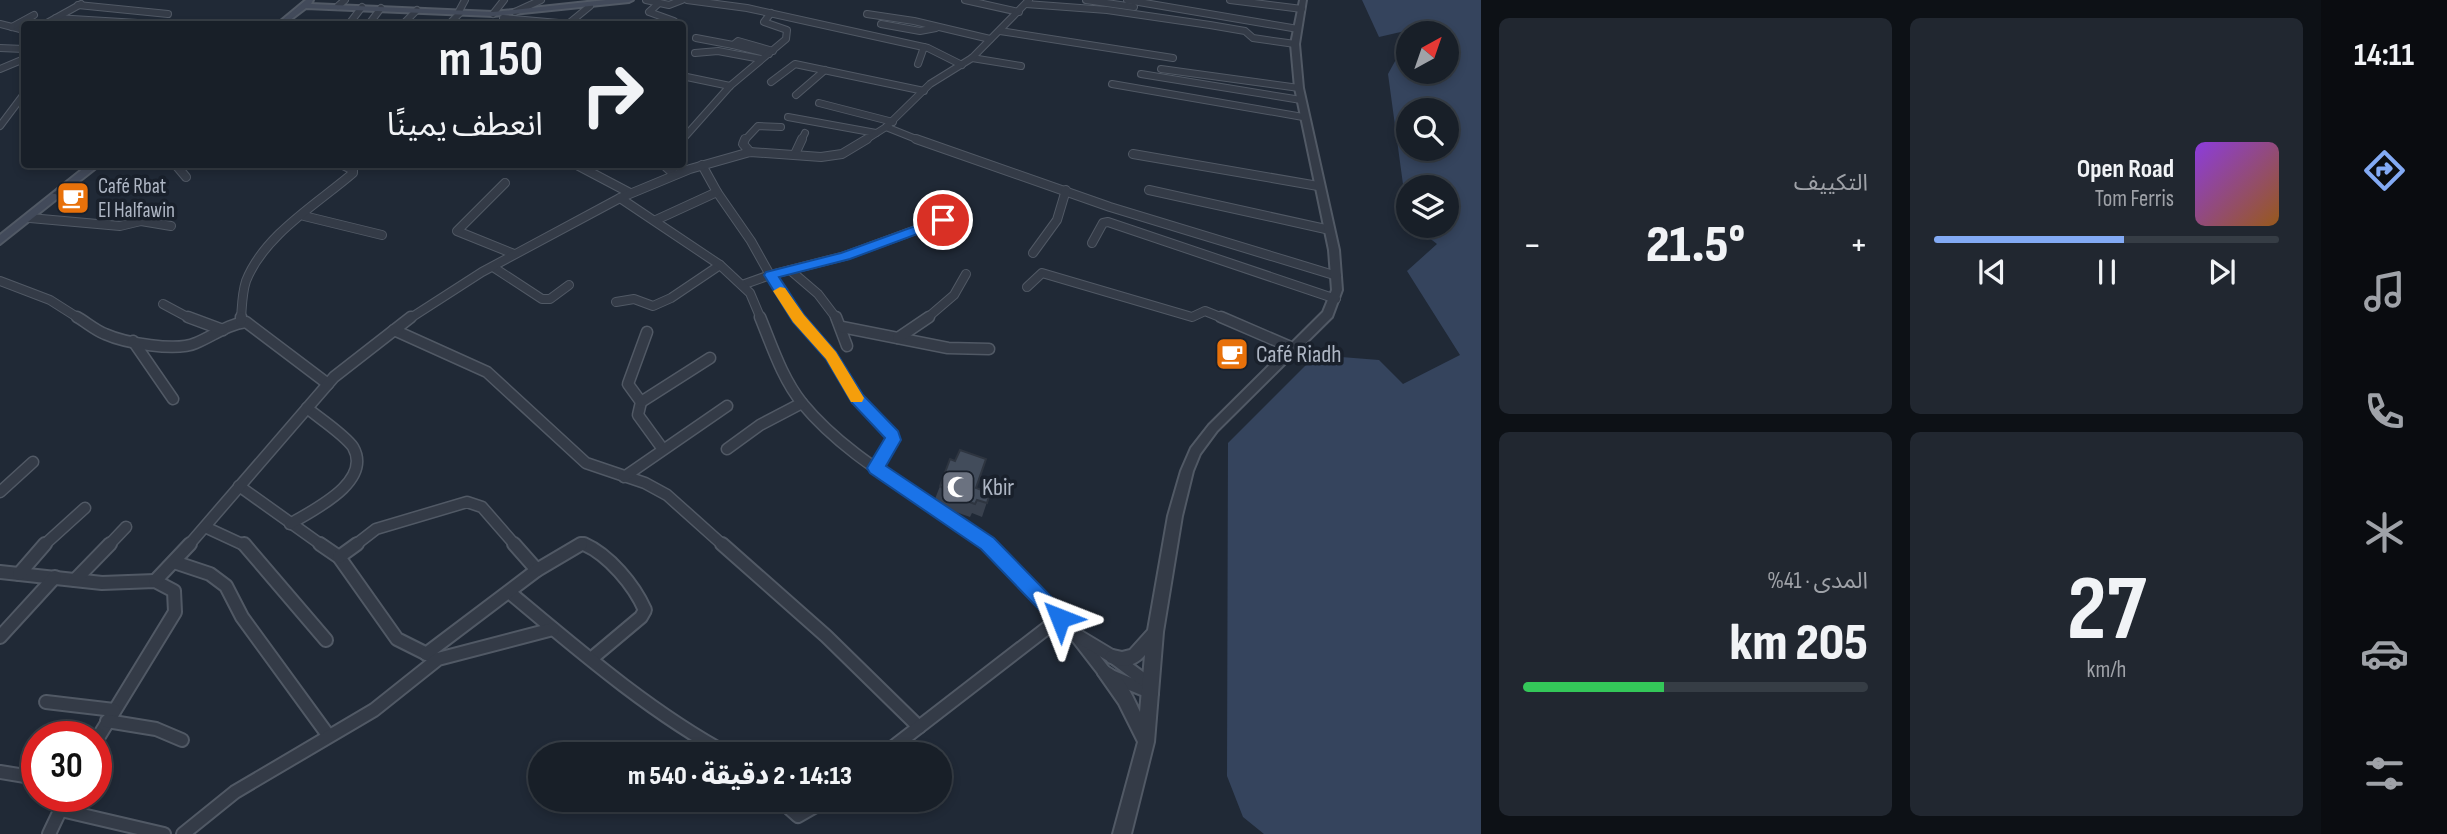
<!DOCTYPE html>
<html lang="ar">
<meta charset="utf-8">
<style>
body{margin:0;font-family:"Sofia Sans Condensed","Noto Sans Arabic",sans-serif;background:#212730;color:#f1f3f6;direction:rtl;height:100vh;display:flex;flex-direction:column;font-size:26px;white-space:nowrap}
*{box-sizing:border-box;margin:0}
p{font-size:23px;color:#9fa2a8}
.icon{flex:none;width:38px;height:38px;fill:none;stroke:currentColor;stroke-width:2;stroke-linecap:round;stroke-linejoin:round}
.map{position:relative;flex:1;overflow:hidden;direction:ltr}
.panel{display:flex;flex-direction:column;gap:18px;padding:18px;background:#0d1116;width:840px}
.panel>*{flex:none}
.top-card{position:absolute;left:21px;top:21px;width:665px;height:147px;border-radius:7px;box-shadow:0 4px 10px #0003,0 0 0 2px #363d45;direction:rtl;background:#181f28;color:#f1f3f6;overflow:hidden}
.needle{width:46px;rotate:40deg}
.buttons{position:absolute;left:1396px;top:21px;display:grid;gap:14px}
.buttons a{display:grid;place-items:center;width:63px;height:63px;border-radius:50%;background:#181f28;box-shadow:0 4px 10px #0003,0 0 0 2px #363d45;font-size:35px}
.speed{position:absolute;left:21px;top:721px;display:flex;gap:14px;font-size:35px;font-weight:700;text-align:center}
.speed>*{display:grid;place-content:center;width:91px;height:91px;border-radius:50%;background:#181f28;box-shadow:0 4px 10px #0003,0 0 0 2px #363d45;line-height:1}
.speed .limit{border:10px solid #d22;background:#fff;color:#111}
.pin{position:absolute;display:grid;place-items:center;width:60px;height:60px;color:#fff;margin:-30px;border:4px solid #fff;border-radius:50%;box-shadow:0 2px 7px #0007}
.me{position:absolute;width:77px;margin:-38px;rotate:315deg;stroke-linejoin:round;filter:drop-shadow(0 0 5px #0008)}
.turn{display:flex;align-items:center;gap:24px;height:147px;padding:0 28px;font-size:32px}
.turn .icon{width:91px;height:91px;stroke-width:2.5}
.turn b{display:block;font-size:49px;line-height:60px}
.big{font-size:52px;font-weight:800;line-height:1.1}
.panel .card{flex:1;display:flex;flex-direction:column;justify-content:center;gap:10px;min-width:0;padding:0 24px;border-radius:10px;background:#212730}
.panel .dial{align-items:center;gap:0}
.dial b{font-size:91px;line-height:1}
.song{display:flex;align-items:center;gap:21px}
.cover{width:84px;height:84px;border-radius:10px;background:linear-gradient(135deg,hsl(270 70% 55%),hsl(30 70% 35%))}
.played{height:7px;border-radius:4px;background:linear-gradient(90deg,#83aaf4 55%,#363d45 55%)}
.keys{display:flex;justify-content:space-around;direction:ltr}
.heat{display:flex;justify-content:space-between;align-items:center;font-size:38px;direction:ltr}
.charge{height:10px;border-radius:5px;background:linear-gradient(90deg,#34c759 41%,#363d45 0)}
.panel .tiles{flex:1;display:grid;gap:18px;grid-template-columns:repeat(2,1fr)}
.trip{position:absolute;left:528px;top:742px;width:424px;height:70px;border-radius:35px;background:#181f28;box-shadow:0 4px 10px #0003,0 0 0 2px #363d45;font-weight:800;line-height:70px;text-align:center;direction:rtl}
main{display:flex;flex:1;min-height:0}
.menu{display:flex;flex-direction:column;width:126px;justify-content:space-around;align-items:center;background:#0a0c10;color:#9fa2a8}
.menu .icon{width:49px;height:49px}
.menu .on{color:#83aaf4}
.menu b{font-size:32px;color:#f1f3f6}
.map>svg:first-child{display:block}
.water{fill:#35445d;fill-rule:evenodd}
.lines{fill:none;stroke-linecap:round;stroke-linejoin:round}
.minor-far3-casing{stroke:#515965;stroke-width:8}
.minor-far2-casing{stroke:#515965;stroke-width:10}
.minor-far1-casing{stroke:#515965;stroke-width:13}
.minor-casing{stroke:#515965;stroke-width:16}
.tertiary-casing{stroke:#515965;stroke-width:4}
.secondary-casing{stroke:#515965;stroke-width:4}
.minor-far3{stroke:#343b47;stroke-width:6}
.minor-far2{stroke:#343b47;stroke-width:8}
.minor-far1{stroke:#343b47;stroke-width:10}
.minor{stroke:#343b47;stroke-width:12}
.tertiary{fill:#343b47;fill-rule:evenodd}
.secondary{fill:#424a5a;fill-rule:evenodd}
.wall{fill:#39414e}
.shaded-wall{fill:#2e3540}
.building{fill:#424c5b;stroke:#2e3540;stroke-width:2}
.route{fill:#1a73e8;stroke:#114b97;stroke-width:2}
.slow{fill:#f59e0b}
.labels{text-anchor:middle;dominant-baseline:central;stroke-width:7;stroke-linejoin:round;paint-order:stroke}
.far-poi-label{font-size:21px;fill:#aeb6c4;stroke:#19202b;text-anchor:start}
.poi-label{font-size:24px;fill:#aeb6c4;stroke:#19202b;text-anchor:start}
</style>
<main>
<nav class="menu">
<b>14:11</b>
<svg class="icon on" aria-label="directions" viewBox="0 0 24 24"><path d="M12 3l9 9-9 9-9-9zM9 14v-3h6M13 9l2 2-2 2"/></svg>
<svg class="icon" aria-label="music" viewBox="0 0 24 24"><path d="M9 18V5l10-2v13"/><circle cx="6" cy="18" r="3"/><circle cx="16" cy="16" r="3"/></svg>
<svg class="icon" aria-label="phone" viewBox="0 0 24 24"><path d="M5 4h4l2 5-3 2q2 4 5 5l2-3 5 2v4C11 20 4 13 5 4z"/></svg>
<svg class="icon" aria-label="climate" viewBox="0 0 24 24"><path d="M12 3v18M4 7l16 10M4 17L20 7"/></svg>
<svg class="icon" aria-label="car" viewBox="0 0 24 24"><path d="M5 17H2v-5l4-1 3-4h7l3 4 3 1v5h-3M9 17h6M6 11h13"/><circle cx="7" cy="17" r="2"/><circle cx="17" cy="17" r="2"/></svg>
<svg class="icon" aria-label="filters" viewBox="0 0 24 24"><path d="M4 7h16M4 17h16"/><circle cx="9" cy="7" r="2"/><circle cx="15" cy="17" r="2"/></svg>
</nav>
<section class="panel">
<div class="tiles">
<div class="card">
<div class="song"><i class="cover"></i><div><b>Open Road</b><p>Tom Ferris</p></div></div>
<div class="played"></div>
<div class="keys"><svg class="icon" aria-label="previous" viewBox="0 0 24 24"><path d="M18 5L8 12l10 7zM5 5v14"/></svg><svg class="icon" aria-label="pause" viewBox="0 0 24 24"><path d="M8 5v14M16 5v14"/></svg><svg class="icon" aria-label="next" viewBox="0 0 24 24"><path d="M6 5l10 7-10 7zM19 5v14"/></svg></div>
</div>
<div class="card"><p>التكييف</p>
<div class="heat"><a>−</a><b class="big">21.5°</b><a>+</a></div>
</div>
<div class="card dial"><b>27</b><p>km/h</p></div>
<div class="card"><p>المدى · 41%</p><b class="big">205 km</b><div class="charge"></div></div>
</div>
</section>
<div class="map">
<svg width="1481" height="834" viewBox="0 0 1481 834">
<rect width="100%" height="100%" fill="#202936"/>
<path class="water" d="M 1362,0 L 1481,0 L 1481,834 L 1264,834 L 1243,817 L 1227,776 L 1228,443 L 1316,355 L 1379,360 L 1403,384 L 1460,355 L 1407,271 L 1437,244 L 1414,226 L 1447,226 L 1447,187 L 1409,187 L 1408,221 L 1388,74 L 1405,43 L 1405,31 L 1379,37 ZM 1409,33 L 1447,33 L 1447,72 L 1409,72 ZM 1409,110 L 1447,110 L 1447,149 L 1409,149 Z"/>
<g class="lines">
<defs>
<g id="minor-far3">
<polyline points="646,0 669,5 682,0"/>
<polyline points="687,0 747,8 928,48 962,65"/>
<polyline points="965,0 1019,12"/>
<polyline points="1086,0 1134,7"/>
<polyline points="1127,0 1298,29"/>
<polyline points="1230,0 1302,9"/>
<polyline points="659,3 649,12 674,21 673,24"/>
<polyline points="1026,4 1107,10 1210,25 1245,31 1253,38 1295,44"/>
<polyline points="78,5 168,14"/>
<polyline points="338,6 345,0"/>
<polyline points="515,12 541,0"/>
<polyline points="458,13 465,0"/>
<polyline points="493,14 504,0"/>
<polyline points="867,14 914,21 990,39"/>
<polyline points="56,18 154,24"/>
<polyline points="503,18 570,24"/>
<polyline points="0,24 24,30"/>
<polyline points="45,24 81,4"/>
<polyline points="349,24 362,7"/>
<polyline points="369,24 381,8"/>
<polyline points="403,24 417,10"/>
<polyline points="449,24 460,13"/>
<polyline points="568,24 590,6"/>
<polyline points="881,24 920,31 936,28"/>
<polyline points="12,27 34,15"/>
<polyline points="1000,31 1173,58"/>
<polyline points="696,38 733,45"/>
<polyline points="0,48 24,49"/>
<polyline points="695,53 718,51 761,59"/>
<polyline points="769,54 733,45 738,41 773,51"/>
<polyline points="972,58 1021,66"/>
<polyline points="918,64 924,47"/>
<polyline points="0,69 24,59"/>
<polyline points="1161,69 1299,88"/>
<polyline points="1141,74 1301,100"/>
<polyline points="682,76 730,86"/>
<polyline points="771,82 795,64 924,91"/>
<polyline points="1112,84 1303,117"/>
<polyline points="796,95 825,70"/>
<polyline points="819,103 893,122"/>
<polyline points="788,117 876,133"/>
<polyline points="0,126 24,94"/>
<polyline points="886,127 921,141"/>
<polyline points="682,140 730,86 786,39 787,30 764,22 771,13"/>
<polyline points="744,141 758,126 781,127"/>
<polyline points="801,141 805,133"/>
<polyline points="864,141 886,127 930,84 972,58 1029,0"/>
</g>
<g id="minor-far2">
<polyline points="745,139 743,144 750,152"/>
<polyline points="916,139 1110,207 1337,276"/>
<polyline points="795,154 802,139"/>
<polyline points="1133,154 1318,186"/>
<polyline points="175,164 186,177"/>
<polyline points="575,164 630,193"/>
<polyline points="663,164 674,174"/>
<polyline points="505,183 457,231 514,254"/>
<polyline points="1149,190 1330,230"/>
<polyline points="717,192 751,241 770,275 742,285"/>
<polyline points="304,216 382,235"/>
<polyline points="30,218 120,226 141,221 171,226"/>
<polyline points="656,220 717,192 702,165"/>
<polyline points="1092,243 1103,223 1108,222 1336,299"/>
<polyline points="1033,253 1057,220 1066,190"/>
<polyline points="493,267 542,299 550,299 569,285"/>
<polyline points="790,270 818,294 837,319"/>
<polyline points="0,281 50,300 80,319"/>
<polyline points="1027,287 1042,273 1192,317 1205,311 1225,319"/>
<polyline points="616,302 634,299 653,306 671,298 720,265"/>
<polyline points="163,304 191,319"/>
<path d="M 241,319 C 242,306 242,293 246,281 C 264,235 317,204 353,173 L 353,170 L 341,164"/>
<polyline points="409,319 482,272 620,198"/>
<polyline points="761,319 750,293 720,265 620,198 690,169 750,152 821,157 842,154 867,139"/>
<polyline points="799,319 770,275 845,256 943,220"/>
<polyline points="926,319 954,295 966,274"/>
</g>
<g id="minor-far1">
<path d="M 77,317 C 86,322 95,330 105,334 C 125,343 176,352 196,343 C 213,336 228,324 246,322 L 328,384"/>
<polyline points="188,317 223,330"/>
<path d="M 760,317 C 772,346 782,378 802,403 C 852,464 928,497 988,546"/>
<polyline points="798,317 831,355 857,399 892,436 893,440 876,468"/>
<polyline points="836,317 847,346"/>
<polyline points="1221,317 1293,348"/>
<polyline points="241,321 241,317"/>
<polyline points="842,327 948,348 989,349"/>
<polyline points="394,330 487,372 586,463 645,483 667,495 724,546"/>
<polyline points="647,332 628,384 641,402 638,415 662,448"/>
<polyline points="898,338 929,317"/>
<polyline points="133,341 173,399"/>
<polyline points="641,402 710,358"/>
<polyline points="727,449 760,425 802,403"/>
<polyline points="624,477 727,406"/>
<polyline points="239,486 323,546"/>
<polyline points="0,492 33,462"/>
<path d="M 290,524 C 313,510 373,482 353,447 C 345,435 319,418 307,408"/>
<polyline points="205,527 246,546"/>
<polyline points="43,546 85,508"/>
<polyline points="108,546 126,527"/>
<polyline points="188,546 334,377 411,317"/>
<polyline points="354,546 376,529 467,502 482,507 516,546"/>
<polyline points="578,546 582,543 588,546"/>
</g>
<g id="minor">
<polyline points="244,544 326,640"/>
<polyline points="320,544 339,557 397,639 431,656"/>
<polyline points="514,544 537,570"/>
<path d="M 584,544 C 609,555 634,585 645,610 L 641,617 L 591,659"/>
<polyline points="722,544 826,636 919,727"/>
<polyline points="987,544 1075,634 1106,674 1152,693"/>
<polyline points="339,557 357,544"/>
<polyline points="174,562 210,574 226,586 242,617 328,735"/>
<polyline points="0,572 102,583 155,581 174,591 175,612 96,741"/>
<polyline points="19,574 45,544"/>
<polyline points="75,580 110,544"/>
<polyline points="155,581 190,544"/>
<path d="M 509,592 C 576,648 651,713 728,754"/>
<polyline points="1078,636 1113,657 1152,686"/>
<polyline points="0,637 55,577"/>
<polyline points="426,654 537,570 581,544"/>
<polyline points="46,702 114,710"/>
<polyline points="107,721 156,729 182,740"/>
<polyline points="884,754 1060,618"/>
<polyline points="0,772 37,778"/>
<polyline points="780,800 798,816 826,800"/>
<polyline points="61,810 164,834"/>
<polyline points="49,834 67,796"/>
<polyline points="183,834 235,792 374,710 438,659 553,629"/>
</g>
<path id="tertiary" d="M 1300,0 L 1306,0 L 1299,44 L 1303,88 L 1339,250 L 1342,290 L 1332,317 L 1217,431 L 1200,454 L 1193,471 L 1182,516 L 1163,632 L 1154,742 L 1131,834 L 1113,834 L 1138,742 L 1119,704 L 1098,674 L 1100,669 L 1106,666 C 1123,673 1133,697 1140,712 L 1145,655 C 1135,667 1122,668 1108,662 L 1105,657 L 1108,652 L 1113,650 L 1122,652 L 1130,650 L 1148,630 L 1168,516 L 1181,471 L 1191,448 L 1209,425 L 1323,312 L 1332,290 L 1329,250 L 1295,88 L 1291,44 Z"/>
<g id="secondary">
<polygon points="306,0 313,0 311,4 493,12 606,0 633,0 629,2 493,16 306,8 285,24 277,24"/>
<polygon points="89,164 101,164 0,244 0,235"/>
</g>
</defs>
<use href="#minor-far3" class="minor-far3-casing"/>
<use href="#minor-far2" class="minor-far2-casing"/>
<use href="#minor-far1" class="minor-far1-casing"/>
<use href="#minor" class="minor-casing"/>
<use href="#tertiary" class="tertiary-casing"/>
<use href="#secondary" class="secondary-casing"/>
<use href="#minor-far3" class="minor-far3"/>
<use href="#minor-far2" class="minor-far2"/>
<use href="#minor-far1" class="minor-far1"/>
<use href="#minor" class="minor"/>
<use href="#tertiary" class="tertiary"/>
<use href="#secondary" class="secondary"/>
</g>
<g class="wall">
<polygon points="103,164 118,164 114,168 103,166"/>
<polygon points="81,188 86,195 75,203 60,200 55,193"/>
<polygon points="955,461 976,488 990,493 982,517 972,513 970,517 953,511 935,499 940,486"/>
</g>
<polygon class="shaded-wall" points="81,188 86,195 75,203 70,196"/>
<g class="building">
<polygon points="67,185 81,188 70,196 55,193"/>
<polygon points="960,450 986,459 976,488 990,493 987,503 977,500 975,504 958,498 940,486 950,459 955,461"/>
</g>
<polygon class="route" points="943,216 949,220 947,223 850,259 779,277 804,315 836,352 863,395 898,431 901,440 886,466 994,538 1066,612 1069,618 1066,624 1060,627 1053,624 981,549 870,473 867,468 885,438 852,403 826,359 793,322 764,275 766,272 841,253"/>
<polygon class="slow" points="780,287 785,288 804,315 836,352 864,398 862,402 851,402 826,359 793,322 773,291"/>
<defs>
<symbol id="cafe-square" viewBox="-11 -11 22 22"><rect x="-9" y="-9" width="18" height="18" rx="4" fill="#e8710a" stroke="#19202b"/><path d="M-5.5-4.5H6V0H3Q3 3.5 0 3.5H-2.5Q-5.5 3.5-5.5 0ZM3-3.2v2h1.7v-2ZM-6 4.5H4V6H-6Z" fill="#fff"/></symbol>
<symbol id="mosque-square" viewBox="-11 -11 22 22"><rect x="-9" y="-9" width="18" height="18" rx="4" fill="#6b7280" stroke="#19202b"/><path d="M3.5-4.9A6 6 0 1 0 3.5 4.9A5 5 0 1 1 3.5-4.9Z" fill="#fff"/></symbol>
</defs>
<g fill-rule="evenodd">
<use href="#cafe-square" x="54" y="179" width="38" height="38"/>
<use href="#cafe-square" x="1213" y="335" width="38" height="38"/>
<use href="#mosque-square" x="939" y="468" width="38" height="38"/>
</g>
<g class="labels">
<g class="far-poi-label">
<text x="98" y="186">Café Rbat<tspan x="98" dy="24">El Halfawin</tspan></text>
</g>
<g class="poi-label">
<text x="1256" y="354">Café Riadh</text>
<text x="982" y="487">Kbir</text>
</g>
</g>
</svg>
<div class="buttons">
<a><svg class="needle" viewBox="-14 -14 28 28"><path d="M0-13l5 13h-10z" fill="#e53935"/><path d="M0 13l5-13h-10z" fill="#9fa2a8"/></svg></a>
<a><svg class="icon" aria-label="search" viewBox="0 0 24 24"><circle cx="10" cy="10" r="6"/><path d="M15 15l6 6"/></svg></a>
<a><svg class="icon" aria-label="layers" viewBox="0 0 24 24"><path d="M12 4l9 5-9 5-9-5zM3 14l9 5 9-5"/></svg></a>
</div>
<div class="speed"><div class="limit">30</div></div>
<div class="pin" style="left:943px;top:220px;background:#d93025"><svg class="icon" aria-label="arrive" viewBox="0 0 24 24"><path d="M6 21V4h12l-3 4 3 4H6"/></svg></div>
<svg class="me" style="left:1060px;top:618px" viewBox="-20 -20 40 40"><path d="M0-17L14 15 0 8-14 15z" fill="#1a73e8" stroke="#fff" stroke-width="4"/></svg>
<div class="trip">14:13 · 2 دقيقة · 540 m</div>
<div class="top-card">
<div class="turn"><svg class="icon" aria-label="right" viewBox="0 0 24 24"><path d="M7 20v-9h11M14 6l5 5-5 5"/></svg><div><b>150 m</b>انعطف يمينًا</div></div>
</div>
</div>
</main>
